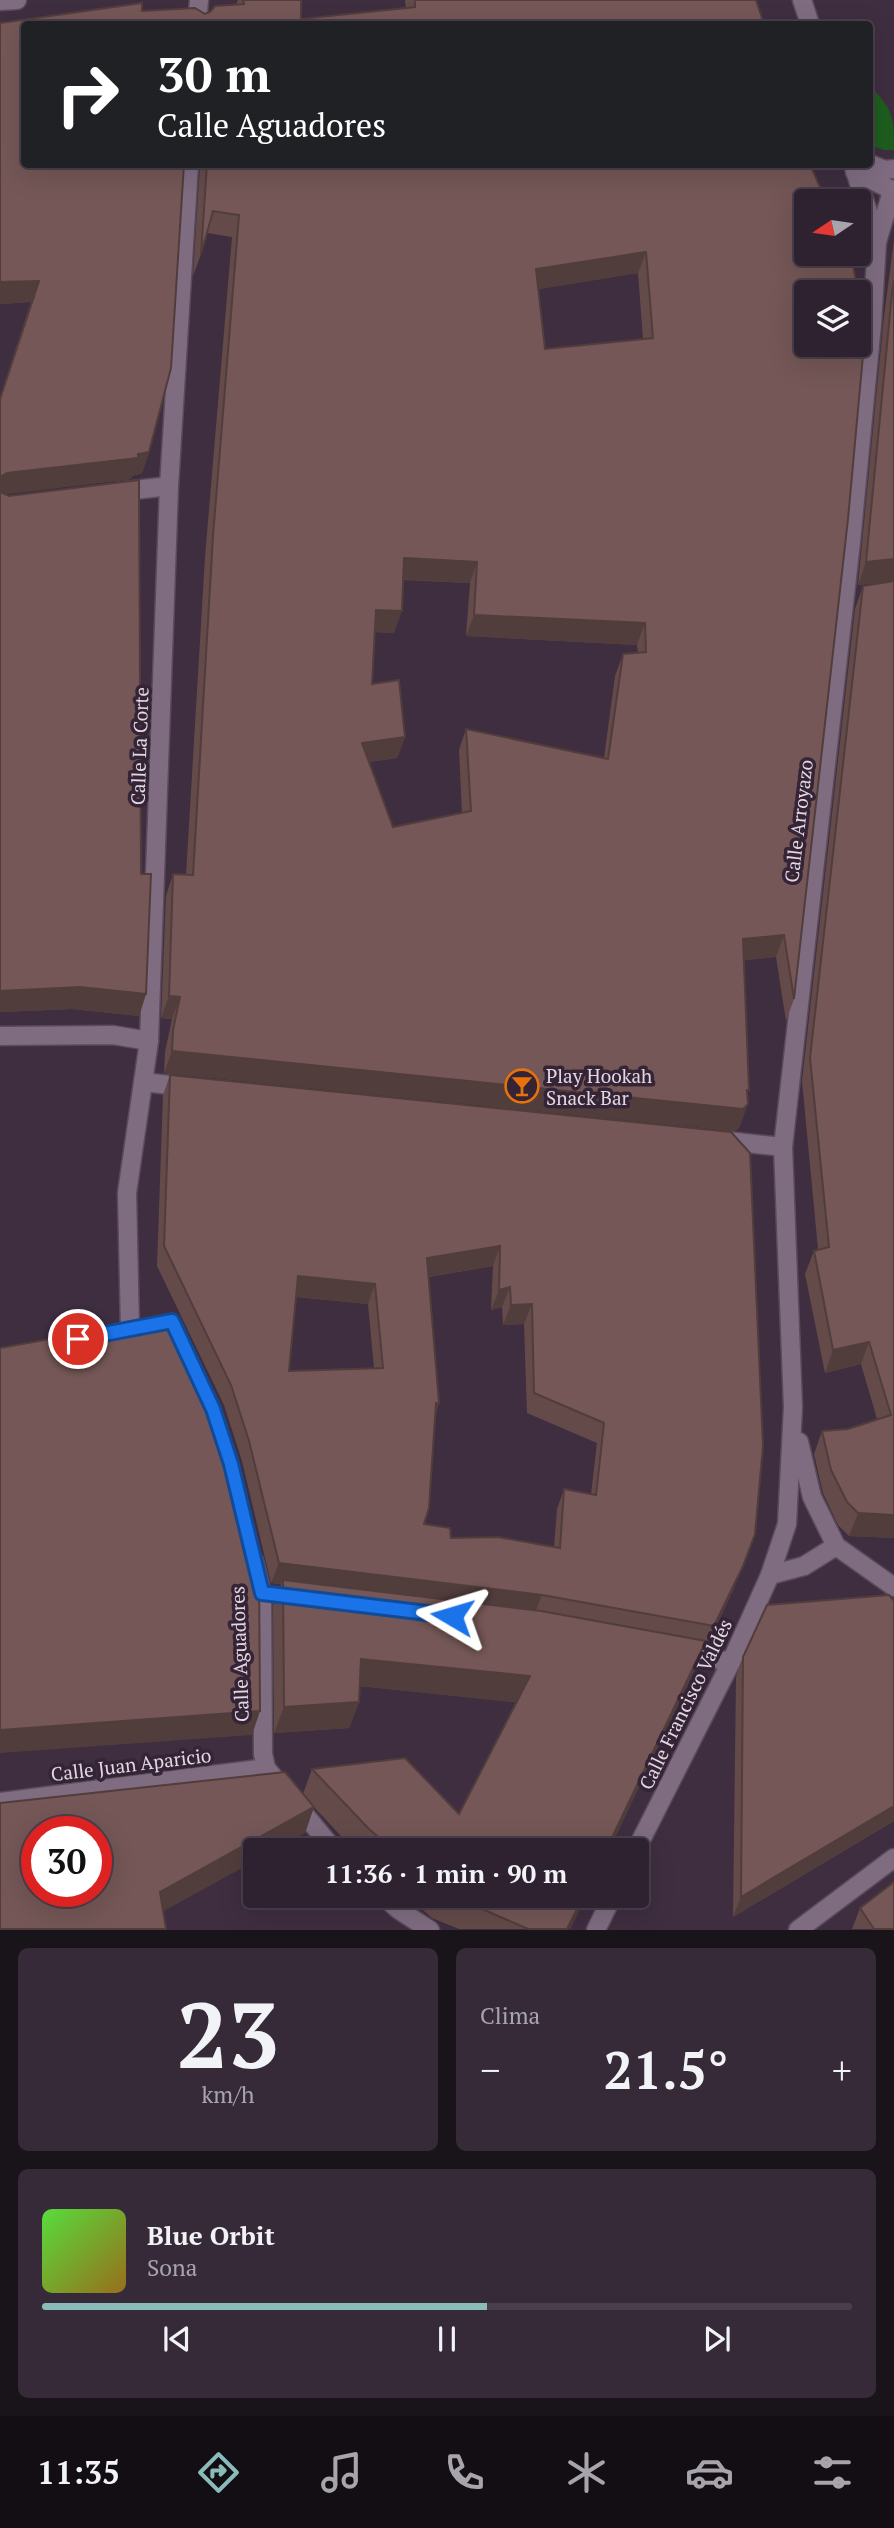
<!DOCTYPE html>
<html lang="es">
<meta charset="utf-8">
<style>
body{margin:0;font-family:"PT Serif",serif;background:#362a38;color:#f1f3f6;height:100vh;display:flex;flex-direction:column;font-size:26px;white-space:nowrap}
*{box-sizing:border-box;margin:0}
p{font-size:23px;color:#a7a4ab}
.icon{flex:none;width:38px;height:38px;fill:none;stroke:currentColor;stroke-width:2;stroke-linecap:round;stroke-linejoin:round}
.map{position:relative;height:1930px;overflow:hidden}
.side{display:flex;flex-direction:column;gap:18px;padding:18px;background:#19131a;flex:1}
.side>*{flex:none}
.hud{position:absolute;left:21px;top:21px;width:852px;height:147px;border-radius:7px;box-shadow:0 7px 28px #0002,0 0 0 2px #493f4c;background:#202124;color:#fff;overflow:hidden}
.needle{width:46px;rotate:257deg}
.buttons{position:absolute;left:794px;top:189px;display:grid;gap:14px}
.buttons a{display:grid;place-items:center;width:77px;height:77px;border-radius:7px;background:#2e2230;box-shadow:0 7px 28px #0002,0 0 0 2px #493f4c;font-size:35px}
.speed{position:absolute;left:21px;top:1816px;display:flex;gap:14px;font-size:35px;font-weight:700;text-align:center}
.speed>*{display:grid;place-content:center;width:91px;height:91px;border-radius:50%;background:#2e2230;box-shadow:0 7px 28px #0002,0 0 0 2px #493f4c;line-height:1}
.speed .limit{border:10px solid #d22;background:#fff;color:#111}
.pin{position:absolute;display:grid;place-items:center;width:60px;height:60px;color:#fff;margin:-30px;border:4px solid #fff;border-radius:50%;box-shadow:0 2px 7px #0007}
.me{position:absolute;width:77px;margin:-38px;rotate:277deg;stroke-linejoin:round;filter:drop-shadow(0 0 5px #0008)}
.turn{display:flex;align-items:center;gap:24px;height:147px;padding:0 21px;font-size:32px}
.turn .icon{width:91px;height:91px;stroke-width:2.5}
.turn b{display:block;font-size:49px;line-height:60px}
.big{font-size:52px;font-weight:700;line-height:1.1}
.side .card{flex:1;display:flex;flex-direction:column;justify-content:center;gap:10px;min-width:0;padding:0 24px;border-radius:10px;background:#362a38}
.side .dial{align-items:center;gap:0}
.dial b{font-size:91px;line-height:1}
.song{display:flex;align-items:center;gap:21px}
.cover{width:84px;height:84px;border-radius:10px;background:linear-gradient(135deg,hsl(110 70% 55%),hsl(40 70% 35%))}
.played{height:7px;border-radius:4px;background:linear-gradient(90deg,#8bbbb9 55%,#493f4c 55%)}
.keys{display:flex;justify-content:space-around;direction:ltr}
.heat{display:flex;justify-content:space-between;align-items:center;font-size:38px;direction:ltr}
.side .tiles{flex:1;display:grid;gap:18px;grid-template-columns:1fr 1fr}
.card:last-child{grid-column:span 2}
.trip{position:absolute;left:243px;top:1838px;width:406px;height:70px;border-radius:7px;background:#2e2230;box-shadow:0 7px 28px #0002,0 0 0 2px #493f4c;font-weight:700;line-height:70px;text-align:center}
.dock{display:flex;height:112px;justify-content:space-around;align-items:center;background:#120e13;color:#a7a4ab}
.dock .icon{width:49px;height:49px}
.dock .active{color:#8bbbb9}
.dock b{font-size:32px;color:#f1f3f6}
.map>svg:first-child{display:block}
.green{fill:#1e5d1e}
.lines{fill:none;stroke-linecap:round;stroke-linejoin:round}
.service-casing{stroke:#5a4b5b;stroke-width:21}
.minor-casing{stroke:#5a4b5b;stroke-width:21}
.service{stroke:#7f6c81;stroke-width:18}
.minor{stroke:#7f6c81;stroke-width:18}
.wall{fill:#644b4a;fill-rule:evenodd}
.shaded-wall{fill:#513d3c}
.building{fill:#745756;stroke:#513d3c;stroke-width:2;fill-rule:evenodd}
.route-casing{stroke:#114b97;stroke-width:18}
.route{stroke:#1a73e8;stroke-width:12}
.labels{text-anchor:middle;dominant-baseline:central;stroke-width:7;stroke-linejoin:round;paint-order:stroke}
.street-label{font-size:19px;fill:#e2d7e3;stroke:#342435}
.poi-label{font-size:19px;fill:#e2d7e3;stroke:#342435;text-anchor:start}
</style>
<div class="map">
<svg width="894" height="1930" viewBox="0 0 894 1930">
<rect width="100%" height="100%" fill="#3e2e40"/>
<path class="green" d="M 870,86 C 894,111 894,117 894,150 L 884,150 L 870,145 L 870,116 L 875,114 Z"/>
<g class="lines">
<defs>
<polyline id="service" points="870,164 885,170 894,169"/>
<g id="minor">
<polyline points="802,0 810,24"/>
<polyline points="0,1 17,0"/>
<polyline points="197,24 199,0"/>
<polyline points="853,164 877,241"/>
<polyline points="855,172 894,191"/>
<polyline points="117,492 169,486"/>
<polyline points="0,1036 113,1035 149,1041"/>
<polyline points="143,1082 188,1087"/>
<polyline points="718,1140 783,1147"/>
<polyline points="130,1328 127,1193 149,1041 169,486 189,164"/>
<polyline points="799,1442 812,1497 836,1546 894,1587"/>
<polyline points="254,1561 262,1593 263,1754 266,1768 334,1850"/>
<polyline points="770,1575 804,1566 836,1546"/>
<polyline points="679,1652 731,1662"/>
<polyline points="0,1802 266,1768"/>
<polyline points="636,1850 731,1662 770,1575 787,1524 793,1407 783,1147 851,542 872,324 877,242 890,198 894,195"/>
<polyline points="382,1895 399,1910 430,1930"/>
<polyline points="596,1930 613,1895"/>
<polyline points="798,1930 894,1858"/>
</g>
</defs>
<use href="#service" class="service-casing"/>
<use href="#minor" class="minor-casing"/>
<use href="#service" class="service"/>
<use href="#minor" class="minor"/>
</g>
<g class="wall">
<polygon points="238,0 301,0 301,19 406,8 405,0 756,0 764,24 24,24 24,164 184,164 171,368 149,452 142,473 132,476 131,479 5,494 9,496 139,480 141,874 151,874 146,994 139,1016 72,1009 0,1012 0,397 31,302 0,304 0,23 142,3 142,11 195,8 205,14 210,12 215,6 236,5"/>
<path d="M 810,164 L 794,999 L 786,1021 L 776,957 L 744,960 L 747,1095 L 740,1126 L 735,1131 L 164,1073 L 165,1052 L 172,1019 L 161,1018 L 166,896 L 173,874 L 186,875 L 205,557 L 232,237 L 207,233 L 201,254 L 193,276 L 200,165 ZM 638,273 L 643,339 L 545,349 L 538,289 ZM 403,580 L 470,583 L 466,636 L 637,645 L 638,653 L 623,654 L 615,676 L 604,758 L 466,729 L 459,750 L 462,813 L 393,827 L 369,762 L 397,758 L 405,737 L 372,684 L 375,632 L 394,633 Z"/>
<polygon points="894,240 894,581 858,585 884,316"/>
<polygon points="863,586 894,1538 849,1536 838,1525 823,1493 814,1454 822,1431 848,1429 877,1419 861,1364 825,1373 805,1274 814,1251 818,1249 802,1081 855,609"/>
<path d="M 170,1075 L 731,1132 L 735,1586 L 707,1646 L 704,1646 L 696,1667 L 609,1850 L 354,1850 L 313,1806 L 314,1807 L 305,1833 L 256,1850 L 256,1860 L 163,1911 L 0,1929 L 303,1794 L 312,1769 L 459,1814 L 516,1702 L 359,1686 L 359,1702 L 349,1728 L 274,1733 L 273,1606 L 281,1584 L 271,1583 L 242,1461 L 224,1405 L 157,1266 L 163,1095 ZM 493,1266 L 491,1310 L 502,1307 L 503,1325 L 524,1324 L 527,1413 L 597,1443 L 591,1494 L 564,1489 L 557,1509 L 554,1547 L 451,1538 L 424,1524 L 435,1416 L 439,1403 L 429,1277 ZM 296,1297 L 368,1304 L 374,1368 L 289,1371 Z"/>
<polygon points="894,1601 894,1821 733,1917 736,1677 743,1657"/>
<polygon points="406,1895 587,1895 570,1929 459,1929 432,1918"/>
<polygon points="860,1908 894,1929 852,1929"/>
</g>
<g class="shaded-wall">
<polygon points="646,252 638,273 528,291 536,269"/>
<polygon points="39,281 31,302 0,304 0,282"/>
<polygon points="149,452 142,473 132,476 131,479 0,495 0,477 7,473 138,454"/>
<polygon points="404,558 477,562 470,583 396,579"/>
<polygon points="894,559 894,581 858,585 866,562"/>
<polygon points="376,610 402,611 394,633 368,632"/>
<polygon points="474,615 645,623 637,645 466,636"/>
<polygon points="405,737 397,758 354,764 362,743"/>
<polygon points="784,935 776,957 736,961 743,939"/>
<polygon points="80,987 146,994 139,1016 72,1009 0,1012 0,991"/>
<polygon points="169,996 180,997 172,1019 161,1018"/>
<polygon points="172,1051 747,1090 749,1090 742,1109 748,1104 740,1126 735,1131 164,1073"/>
<polygon points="500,1246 493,1266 420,1278 427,1258"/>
<polygon points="298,1276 375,1284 368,1304 290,1296"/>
<polygon points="510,1287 502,1307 491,1310 499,1290"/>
<polygon points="532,1304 524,1324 503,1325 511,1305"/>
<polygon points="869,1342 861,1364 825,1373 833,1350"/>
<polygon points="436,1403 439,1403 432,1423"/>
<polygon points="858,1513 894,1515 894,1538 849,1536"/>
<polygon points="755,1534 735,1586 707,1646 714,1626"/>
<polygon points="279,1563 542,1595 534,1615 283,1580 281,1584 271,1583"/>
<polygon points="706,1641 696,1667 609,1850 606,1850"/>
<polygon points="361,1659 530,1676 520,1703 351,1685"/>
<polygon points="359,1702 349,1728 274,1733 284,1707"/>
<polygon points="260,1711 252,1735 0,1753 0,1730"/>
<polygon points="894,1806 894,1821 733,1917 741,1897"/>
<polygon points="314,1807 305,1833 274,1850 256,1850 256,1860 151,1918 160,1892"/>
<polygon points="584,1895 587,1895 570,1929 567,1929"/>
</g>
<g class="building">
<polygon points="243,0 301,0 301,19 415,7 415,0 756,0 764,24 24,24 24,164 184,164 171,368 149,452 138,454 138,458 7,473 0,477 0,399 39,281 0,282 0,23 142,3 142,11 195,8 205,14 210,12 215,6 244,4"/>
<path d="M 207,164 L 810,164 L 826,201 L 807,201 L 807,254 L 851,254 L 858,292 L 807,292 L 807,345 L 859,345 L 859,299 L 865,333 L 848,519 L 794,999 L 784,935 L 743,939 L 749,1090 L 747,1090 L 748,1104 L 743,1109 L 172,1051 L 173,1030 L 180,997 L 169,996 L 173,874 L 193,875 L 213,536 L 239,215 L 213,211 L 201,254 ZM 646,252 L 653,338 L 545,349 L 536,269 ZM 404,558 L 477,562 L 474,615 L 645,623 L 646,652 L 623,654 L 608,759 L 466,729 L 471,811 L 393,827 L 362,743 L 405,737 L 399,680 L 372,684 L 376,610 L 402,611 Z"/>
<polygon points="894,280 894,559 866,562 892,293"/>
<polygon points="139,480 141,874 151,874 146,994 80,987 0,991 0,492 9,496"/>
<polygon points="894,581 894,1515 858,1513 847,1502 831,1470 822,1431 848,1429 891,1415 869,1342 833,1350 814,1251 829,1247 810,1058 863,586"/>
<path d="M 170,1075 L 731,1132 L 750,1153 L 763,1446 L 755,1534 L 743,1566 L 714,1626 L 542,1595 L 279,1563 L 249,1441 L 231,1385 L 164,1246 ZM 500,1246 L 499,1290 L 510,1287 L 511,1305 L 532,1304 L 534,1393 L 604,1423 L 596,1495 L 564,1489 L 560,1548 L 498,1537 L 451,1538 L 450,1528 L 424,1524 L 429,1508 L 436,1403 L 439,1403 L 427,1258 ZM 298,1276 L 375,1284 L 383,1368 L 289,1371 Z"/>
<polygon points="177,1316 211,1389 229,1443 259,1570 260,1711 0,1730 0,1348"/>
<polygon points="283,1580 541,1611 706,1641 606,1850 393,1850 369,1829 312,1769 405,1758 459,1814 530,1676 361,1659 359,1702 284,1707"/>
<polygon points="889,1595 894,1601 894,1806 741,1897 743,1657 767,1605"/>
<path d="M 285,1772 L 314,1807 L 160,1892 L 166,1929 L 0,1929 L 0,1803 ZM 37,1832 L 96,1832 L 96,1892 L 37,1892 Z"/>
<polygon points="894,1882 894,1929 874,1929 860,1908"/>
<polygon points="450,1895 584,1895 567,1929 528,1929"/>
</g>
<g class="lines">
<defs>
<polyline id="route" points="78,1339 172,1321 213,1409 231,1464 262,1593 452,1616"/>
</defs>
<use href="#route" class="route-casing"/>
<use href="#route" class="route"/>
</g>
<defs>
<symbol id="bar-ring" viewBox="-11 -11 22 22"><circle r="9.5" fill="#342435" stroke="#e8710a" stroke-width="1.5"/><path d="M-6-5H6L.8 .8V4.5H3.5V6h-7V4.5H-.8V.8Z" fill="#e8710a"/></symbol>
</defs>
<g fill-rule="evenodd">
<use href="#bar-ring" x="503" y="1067" width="38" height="38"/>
</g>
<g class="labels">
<g class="street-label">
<text transform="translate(139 746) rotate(-88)">Calle La Corte</text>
<text transform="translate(798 821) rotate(-83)">Calle Arroyazo</text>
<text transform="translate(239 1654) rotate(-92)">Calle Aguadores</text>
<text transform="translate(685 1704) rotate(-64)">Calle Francisco Valdés</text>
<text transform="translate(131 1764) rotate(-7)">Calle Juan Aparicio</text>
</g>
<g class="poi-label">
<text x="546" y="1075">Play Hookah<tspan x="546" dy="22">Snack Bar</tspan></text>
</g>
</g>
</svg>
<div class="buttons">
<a><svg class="needle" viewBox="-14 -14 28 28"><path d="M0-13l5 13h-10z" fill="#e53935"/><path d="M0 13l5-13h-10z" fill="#a7a4ab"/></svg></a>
<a><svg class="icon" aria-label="layers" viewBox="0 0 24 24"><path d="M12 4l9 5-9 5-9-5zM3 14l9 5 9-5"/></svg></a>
</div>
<div class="speed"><div class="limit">30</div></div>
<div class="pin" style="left:78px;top:1339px;background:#d93025"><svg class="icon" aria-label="arrive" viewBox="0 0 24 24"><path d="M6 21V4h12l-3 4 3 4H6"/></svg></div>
<svg class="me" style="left:452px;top:1616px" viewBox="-20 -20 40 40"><path d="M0-17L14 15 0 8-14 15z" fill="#1a73e8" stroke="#fff" stroke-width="4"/></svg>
<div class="trip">11:36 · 1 min · 90 m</div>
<div class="hud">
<div class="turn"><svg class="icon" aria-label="right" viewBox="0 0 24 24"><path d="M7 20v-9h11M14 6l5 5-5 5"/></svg><div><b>30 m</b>Calle Aguadores</div></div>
</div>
</div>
<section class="side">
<div class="tiles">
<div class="card dial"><b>23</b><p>km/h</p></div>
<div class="card"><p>Clima</p>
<div class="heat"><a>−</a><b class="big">21.5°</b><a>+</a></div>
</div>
<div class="card">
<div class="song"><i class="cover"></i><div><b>Blue Orbit</b><p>Sona</p></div></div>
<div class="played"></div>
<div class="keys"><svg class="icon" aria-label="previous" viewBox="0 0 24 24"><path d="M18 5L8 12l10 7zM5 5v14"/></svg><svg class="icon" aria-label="pause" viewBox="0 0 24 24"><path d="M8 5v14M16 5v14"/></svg><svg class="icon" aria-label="next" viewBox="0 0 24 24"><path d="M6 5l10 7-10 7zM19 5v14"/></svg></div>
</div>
</div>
</section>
<nav class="dock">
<b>11:35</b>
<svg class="icon active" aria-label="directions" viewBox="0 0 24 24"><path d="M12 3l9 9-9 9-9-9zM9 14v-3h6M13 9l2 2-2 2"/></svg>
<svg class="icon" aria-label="music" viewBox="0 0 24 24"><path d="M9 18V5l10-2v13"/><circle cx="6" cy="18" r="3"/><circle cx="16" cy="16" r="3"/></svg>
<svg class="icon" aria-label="phone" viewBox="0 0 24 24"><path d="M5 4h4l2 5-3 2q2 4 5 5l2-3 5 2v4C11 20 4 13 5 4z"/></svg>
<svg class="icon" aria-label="climate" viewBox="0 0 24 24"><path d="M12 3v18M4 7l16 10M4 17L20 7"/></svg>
<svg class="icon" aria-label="car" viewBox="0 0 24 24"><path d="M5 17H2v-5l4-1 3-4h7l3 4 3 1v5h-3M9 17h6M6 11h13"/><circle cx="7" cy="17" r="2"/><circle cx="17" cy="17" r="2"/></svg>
<svg class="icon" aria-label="filters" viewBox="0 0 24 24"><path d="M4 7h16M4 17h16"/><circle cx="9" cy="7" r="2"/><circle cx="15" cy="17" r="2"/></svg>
</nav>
